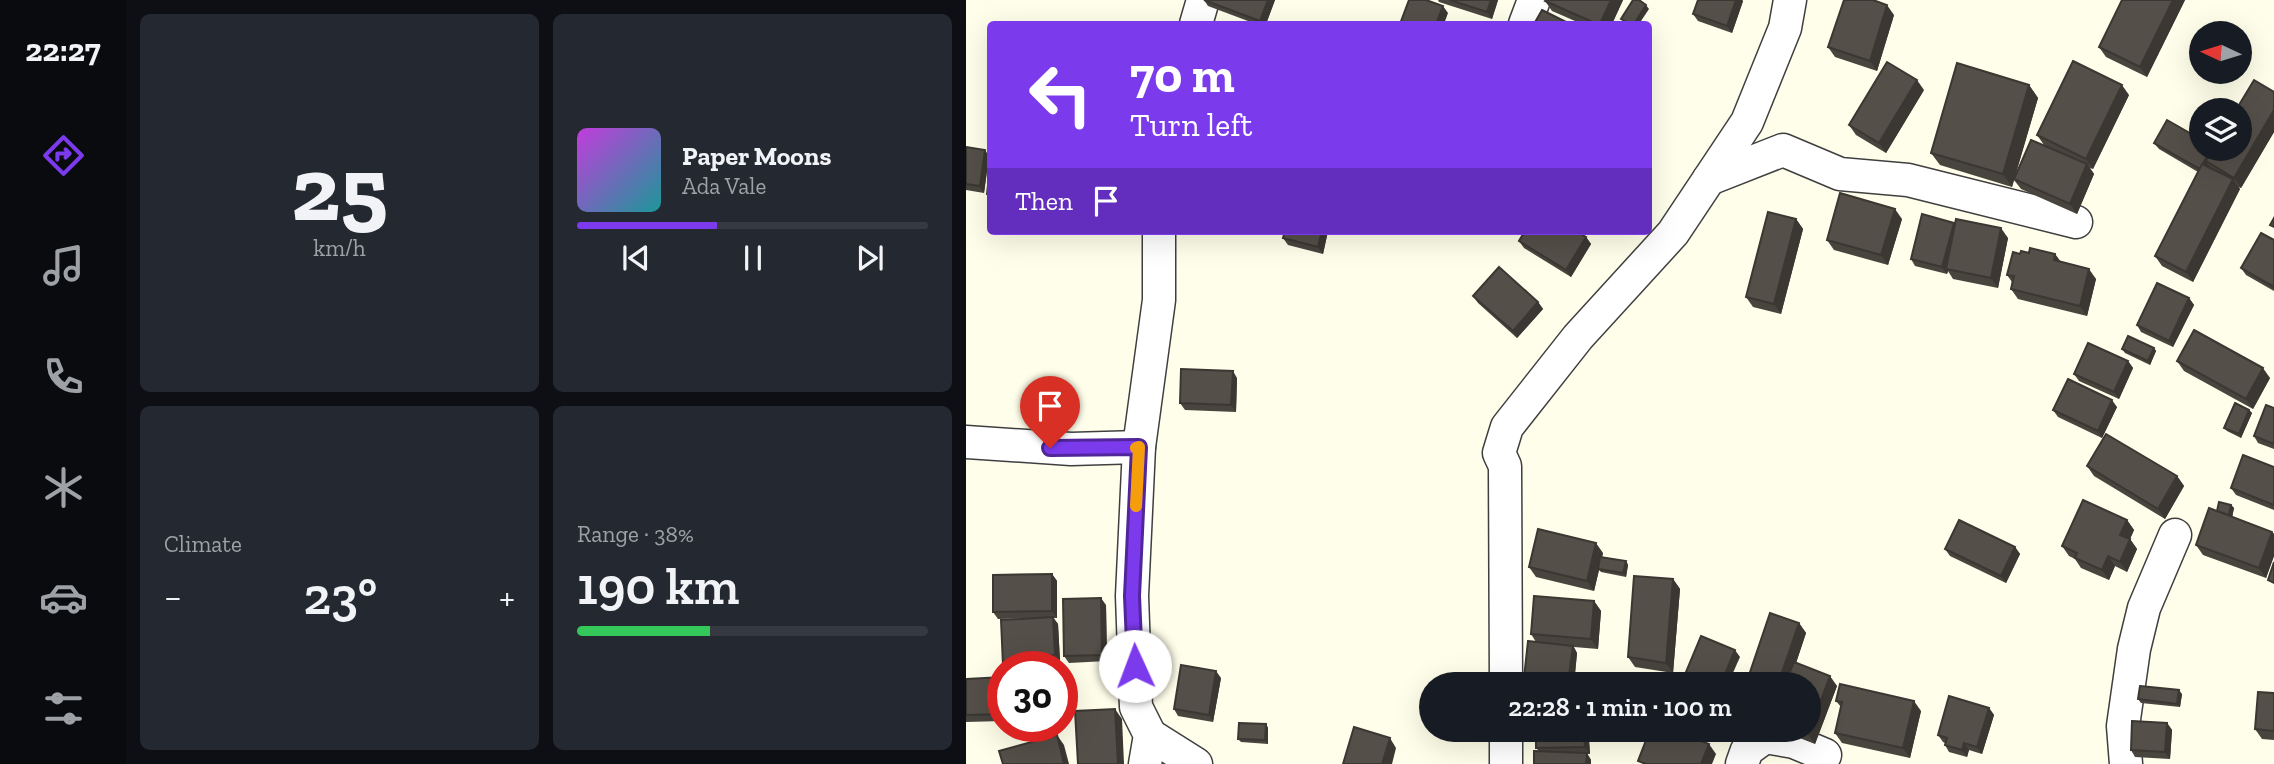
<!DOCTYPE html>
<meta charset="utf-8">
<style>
body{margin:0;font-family:"Zilla Slab",serif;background:#242831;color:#f1f3f6;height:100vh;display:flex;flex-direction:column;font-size:26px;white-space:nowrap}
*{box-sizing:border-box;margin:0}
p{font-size:23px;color:#9ea1a6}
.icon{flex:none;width:38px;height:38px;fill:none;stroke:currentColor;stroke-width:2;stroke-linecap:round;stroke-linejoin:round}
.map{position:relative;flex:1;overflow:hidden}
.panel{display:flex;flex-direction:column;gap:14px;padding:14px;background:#0d0f14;width:840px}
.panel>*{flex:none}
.guide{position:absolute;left:21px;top:21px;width:665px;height:214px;border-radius:7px;box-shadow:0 7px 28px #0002;background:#7c3aed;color:#fff;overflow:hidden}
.needle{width:46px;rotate:274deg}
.fabs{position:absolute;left:1223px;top:21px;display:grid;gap:14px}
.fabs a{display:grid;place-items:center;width:63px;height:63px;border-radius:50%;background:#171b24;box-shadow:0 7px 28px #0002;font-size:35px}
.speed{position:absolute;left:21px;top:651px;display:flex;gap:14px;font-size:35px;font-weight:700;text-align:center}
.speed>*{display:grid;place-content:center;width:91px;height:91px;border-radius:50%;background:#171b24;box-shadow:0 7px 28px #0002;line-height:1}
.speed .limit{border:10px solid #d22;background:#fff;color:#111}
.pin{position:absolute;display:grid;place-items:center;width:60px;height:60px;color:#fff;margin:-72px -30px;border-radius:50% 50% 50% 0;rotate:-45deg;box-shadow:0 0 7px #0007}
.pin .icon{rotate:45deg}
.me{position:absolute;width:77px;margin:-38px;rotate:358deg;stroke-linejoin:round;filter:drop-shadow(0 0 5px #0008)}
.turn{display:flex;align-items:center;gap:24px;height:147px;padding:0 28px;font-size:32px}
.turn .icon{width:91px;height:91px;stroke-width:2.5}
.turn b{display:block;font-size:49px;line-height:60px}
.then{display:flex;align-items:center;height:66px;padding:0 28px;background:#0003;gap:14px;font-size:26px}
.big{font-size:52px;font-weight:600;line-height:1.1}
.panel .card{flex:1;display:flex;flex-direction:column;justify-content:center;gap:10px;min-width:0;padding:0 24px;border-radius:10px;background:#242831}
.panel .dial{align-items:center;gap:0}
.dial b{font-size:91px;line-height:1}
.song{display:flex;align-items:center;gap:21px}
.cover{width:84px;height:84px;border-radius:10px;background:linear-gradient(135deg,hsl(290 70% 55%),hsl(180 70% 35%))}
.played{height:7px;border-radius:4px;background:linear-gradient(90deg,#7c3aed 40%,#363941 40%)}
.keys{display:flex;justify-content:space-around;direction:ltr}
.heat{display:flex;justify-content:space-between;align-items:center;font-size:38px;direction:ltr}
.charge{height:10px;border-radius:5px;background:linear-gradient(90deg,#34c759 38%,#363941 0)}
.panel .tiles{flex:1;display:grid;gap:14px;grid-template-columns:repeat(2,1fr)}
.trip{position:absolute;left:453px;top:672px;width:402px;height:70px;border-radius:35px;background:#171b24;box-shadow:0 7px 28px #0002;font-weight:600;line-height:70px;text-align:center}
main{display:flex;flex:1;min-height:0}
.menu{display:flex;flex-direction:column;width:126px;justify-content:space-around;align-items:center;background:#090b0e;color:#9ea1a6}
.menu .icon{width:49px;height:49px}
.menu .selected{color:#7c3aed}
.menu b{font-size:32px;color:#f1f3f6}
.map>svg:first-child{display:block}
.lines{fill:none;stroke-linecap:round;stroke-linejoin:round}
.minor-casing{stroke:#3f3f3f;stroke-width:35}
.minor{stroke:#fff;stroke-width:32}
.wall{fill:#48443e}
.shaded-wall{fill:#3b3732}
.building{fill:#544f48;stroke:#3b3732;stroke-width:2}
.route-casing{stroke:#51269a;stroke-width:18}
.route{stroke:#7c3aed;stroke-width:12}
.slow{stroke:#f59e0b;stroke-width:12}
</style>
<main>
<nav class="menu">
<b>22:27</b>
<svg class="icon selected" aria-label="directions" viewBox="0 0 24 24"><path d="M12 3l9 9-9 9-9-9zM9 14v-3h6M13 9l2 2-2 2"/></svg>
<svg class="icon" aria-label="music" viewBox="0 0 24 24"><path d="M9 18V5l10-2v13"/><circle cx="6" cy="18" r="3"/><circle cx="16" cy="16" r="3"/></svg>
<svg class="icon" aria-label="phone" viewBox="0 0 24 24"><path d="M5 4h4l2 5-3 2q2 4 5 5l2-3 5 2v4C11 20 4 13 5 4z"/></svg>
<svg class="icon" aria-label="climate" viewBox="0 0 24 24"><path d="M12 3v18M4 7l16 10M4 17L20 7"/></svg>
<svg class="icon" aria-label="car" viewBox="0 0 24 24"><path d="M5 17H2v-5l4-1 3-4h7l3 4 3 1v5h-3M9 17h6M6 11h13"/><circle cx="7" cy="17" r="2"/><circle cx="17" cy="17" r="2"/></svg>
<svg class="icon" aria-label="filters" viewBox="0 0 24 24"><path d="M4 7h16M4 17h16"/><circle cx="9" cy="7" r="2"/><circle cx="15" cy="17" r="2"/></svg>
</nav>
<section class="panel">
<div class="tiles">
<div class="card dial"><b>25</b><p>km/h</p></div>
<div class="card">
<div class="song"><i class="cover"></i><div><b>Paper Moons</b><p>Ada Vale</p></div></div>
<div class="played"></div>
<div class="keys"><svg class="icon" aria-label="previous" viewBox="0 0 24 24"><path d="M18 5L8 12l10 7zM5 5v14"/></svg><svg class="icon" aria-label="pause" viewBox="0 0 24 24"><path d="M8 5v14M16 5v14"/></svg><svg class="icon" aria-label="next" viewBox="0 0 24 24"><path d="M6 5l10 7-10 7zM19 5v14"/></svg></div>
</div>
<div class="card"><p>Climate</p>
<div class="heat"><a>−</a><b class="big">23°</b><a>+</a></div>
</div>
<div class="card"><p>Range · 38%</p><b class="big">190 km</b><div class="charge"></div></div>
</div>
</section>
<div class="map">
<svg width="1308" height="764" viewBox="0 0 1308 764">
<rect width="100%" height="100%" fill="#fffeea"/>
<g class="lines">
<defs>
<g id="minor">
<polyline points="230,24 237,0"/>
<polyline points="559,24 568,0"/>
<polyline points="743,179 817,150 874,174 942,180 1110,222"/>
<polyline points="0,442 105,449 173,447"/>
<polyline points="540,684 539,466 533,453 541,427 612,337 707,233 781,122 819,28 824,0"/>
<polyline points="540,730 540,764"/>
<polyline points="184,735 230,764"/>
<polyline points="179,764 184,735 170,707 166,596 173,447 193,300 193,231"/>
<polyline points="776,764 781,750 799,737 828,742 859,755"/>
<polyline points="1160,764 1157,726 1168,649 1178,608 1209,535"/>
</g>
</defs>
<use href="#minor" class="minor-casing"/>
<use href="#minor" class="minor"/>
</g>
<g class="wall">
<polygon points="238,0 309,0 300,24 290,24 242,6"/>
<polygon points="472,0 532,0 526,19 473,2"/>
<polygon points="657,0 646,24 616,24 586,11 579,1"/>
<polygon points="732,0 776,0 777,1 766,33 732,21 727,14"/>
<polygon points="1156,0 1219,0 1181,77 1140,57 1133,47"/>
<polygon points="928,15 911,71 869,57 862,47"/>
<polygon points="1063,85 1072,98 1049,176 1078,145 1071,135 1163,95 1127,169 1124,168 1128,174 1111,214 1055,189 1048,180 1046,187 974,165 965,153"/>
<polygon points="958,90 920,153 890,135 883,125"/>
<polygon points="1308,92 1308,132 1275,188 1272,187 1274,189 1227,282 1196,266 1189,256 1232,172 1193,149 1188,143 1236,149 1274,149"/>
<polygon points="0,147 23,156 18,193 0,190"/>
<polygon points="830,219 837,229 815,314 787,307 780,297"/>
<polygon points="936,219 922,265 868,250 861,240"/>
<polygon points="989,224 1042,238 1032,288 987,279 982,271 981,274 949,266 945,259"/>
<polygon points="303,231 362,231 357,254 322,245 317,238 318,235"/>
<polygon points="620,237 625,244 605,277 558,248 553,241"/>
<polygon points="1308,240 1308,291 1280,275 1275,268"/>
<polygon points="1063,253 1089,254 1095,262 1130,279 1121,316 1052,299 1045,289 1046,282 1041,275 1054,254"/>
<polygon points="507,296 572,302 577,309 551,338 512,303"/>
<polygon points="1223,298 1228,305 1207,347 1175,332 1171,325"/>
<polygon points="1188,348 1190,351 1184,365 1159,353 1156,349"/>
<polygon points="1162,361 1167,368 1153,399 1113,381 1108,374"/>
<polygon points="1211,361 1304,378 1287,409 1218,371"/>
<polygon points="271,378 270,412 219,410 214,403"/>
<polygon points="1151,407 1136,438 1092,417 1087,410"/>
<polygon points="1308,408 1308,449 1292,443 1288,436"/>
<polygon points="1283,410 1286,413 1275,438 1261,431 1258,428"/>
<polygon points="1121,466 1211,476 1218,486 1199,519 1128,476"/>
<polygon points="1308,467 1308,510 1270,495 1265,488"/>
<polygon points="1265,505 1268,508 1266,517 1306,532 1308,534 1308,556 1300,578 1237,555 1230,545 1251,511"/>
<polygon points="1161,520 1168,530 1164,539 1171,549 1161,572 1149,566 1143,580 1115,568 1109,559 1103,556 1096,546"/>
<polygon points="1049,547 1054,554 1040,583 984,556 979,549"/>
<polygon points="637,553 636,557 660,561 662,565 660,577 635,572 633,570 628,591 570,577 563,567"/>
<polygon points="86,574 91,581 91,618 87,618 92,624 94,661 68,663 68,667 38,667 37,665 73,618 32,619 27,612"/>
<polygon points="707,579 714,589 707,673 669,667 662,657"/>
<polygon points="628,601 635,611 632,649 608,647 611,653 608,684 562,684 558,678 570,642 565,634"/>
<polygon points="140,605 141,661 103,663 98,656"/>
<polygon points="833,623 840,633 830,663 871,686 849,744 813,730 844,730 780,684"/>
<polygon points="37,677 37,721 0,722 0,679"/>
<polygon points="255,678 247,722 212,716 208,709"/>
<polygon points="1308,693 1308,740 1296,739 1289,729"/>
<polygon points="1216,694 1214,707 1175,703 1172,699"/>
<polygon points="870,701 955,711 944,758 876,743 869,733 875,707"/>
<polygon points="1023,708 1028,715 1016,754 1003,750 1001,757 983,752 979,745 979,743 977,742 972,735"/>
<polygon points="1201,723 1206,730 1204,759 1169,757 1165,750"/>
<polygon points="300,724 302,728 302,744 275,742 272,739"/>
<polygon points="618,733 623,740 624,754 621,754 625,760 625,764 568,764 573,751 570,748"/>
</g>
<g class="shaded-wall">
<polygon points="302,0 309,0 300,24 297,24 294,21"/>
<polygon points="525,0 532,0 526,19 521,12"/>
<polygon points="645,0 657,0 646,24 634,24"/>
<polygon points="770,0 776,0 777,1 766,33 761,26"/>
<polygon points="1207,0 1219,0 1181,77 1174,67"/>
<polygon points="680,5 683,9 673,24 668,24"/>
<polygon points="921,5 928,15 911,71 904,61"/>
<polygon points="477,6 482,13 478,24 470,24"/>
<polygon points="951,80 958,90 920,153 913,143"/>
<polygon points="1063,85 1072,98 1046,187 1037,174"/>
<polygon points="1156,85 1163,95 1127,169 1120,159"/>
<polygon points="1308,110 1308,132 1275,188 1268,178"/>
<polygon points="1245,149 1248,149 1240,161 1244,167 1238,176 1234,169"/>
<polygon points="19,150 23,156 18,193 14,186"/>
<polygon points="1121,164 1128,174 1111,214 1104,204"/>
<polygon points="1267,179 1274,189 1227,282 1220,272"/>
<polygon points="929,209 936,219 922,265 915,255"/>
<polygon points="830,219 837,229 815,314 808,304"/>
<polygon points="988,223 992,229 980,269 982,271 981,274 976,267"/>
<polygon points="1035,228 1042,238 1032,288 1025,278"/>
<polygon points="356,231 362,231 357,254 352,247"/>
<polygon points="620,237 625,244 605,277 600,270"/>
<polygon points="1089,254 1096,264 1088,260"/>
<polygon points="1123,269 1130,279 1121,316 1114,306"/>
<polygon points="1223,298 1228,305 1207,347 1203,341"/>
<polygon points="572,302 577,309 551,338 547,331"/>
<polygon points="1188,348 1190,351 1184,365 1182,361"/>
<polygon points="1162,361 1167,368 1153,399 1148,392"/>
<polygon points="1297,368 1304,378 1287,409 1280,399"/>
<polygon points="267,371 271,378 270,412 265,405"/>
<polygon points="1146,400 1151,407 1136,438 1132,431"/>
<polygon points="1283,410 1286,413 1275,438 1273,434"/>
<polygon points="1211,476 1218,486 1199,519 1192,509"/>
<polygon points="1265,505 1268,508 1266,518 1263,515"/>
<polygon points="1161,520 1168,530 1164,539 1171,549 1161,572 1154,562 1154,535"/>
<polygon points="1306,532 1308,534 1308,556 1300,578 1293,568"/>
<polygon points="630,543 637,553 628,591 621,581"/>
<polygon points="1049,547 1054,554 1040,583 1035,576"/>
<polygon points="1142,556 1149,566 1143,580 1136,570"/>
<polygon points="660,561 662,565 660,577 657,573"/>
<polygon points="86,574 91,581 91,618 86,611"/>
<polygon points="707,579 714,589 707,673 700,663"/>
<polygon points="135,598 140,605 141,661 136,655"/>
<polygon points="628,601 635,611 632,649 625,639"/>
<polygon points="87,617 92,624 94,661 89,655"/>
<polygon points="833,623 840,633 823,684 812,684"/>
<polygon points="607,646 611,653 608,684 603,684"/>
<polygon points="769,650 774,657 762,684 755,684"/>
<polygon points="63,656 68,663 68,667 65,667 63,664"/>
<polygon points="250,671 255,678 247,722 243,715"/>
<polygon points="864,676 871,686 849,744 842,734"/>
<polygon points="1213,690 1216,694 1214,707 1211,704"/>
<polygon points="948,701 955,711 944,758 937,748"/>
<polygon points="1023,708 1028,715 1016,754 1011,747"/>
<polygon points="149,709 156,719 158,764 152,764"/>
<polygon points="1201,723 1206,730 1204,759 1199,752"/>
<polygon points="300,724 302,728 302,744 299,740"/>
<polygon points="618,733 623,740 624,754 619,747"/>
<polygon points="91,735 98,745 103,764 98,764"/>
<polygon points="424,738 430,748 426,764 416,764"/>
<polygon points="998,743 1003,750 1001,757 996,750"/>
<polygon points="743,744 750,754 746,764 735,764"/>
<polygon points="621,753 625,760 625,764 620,764"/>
</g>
<g class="building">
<polygon points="238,0 302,0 294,21"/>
<polygon points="443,0 460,0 477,6 470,24 434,24"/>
<polygon points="484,0 525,0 521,12"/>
<polygon points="580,0 645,0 634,24 631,24 579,1"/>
<polygon points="667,0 673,0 680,5 668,24 664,24 655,19"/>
<polygon points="732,0 770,0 761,26 727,14"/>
<polygon points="878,0 907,0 921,5 904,61 862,47"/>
<polygon points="1156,0 1207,0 1174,67 1133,47"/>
<polygon points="576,10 604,24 568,24"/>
<polygon points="1107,61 1156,85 1120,159 1071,135"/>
<polygon points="921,62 951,80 913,143 883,125"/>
<polygon points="991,63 1063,85 1037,174 965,153"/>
<polygon points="1288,80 1308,92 1308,110 1268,178 1240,161 1247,149 1274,149 1274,110 1270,110"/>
<polygon points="1201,120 1236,140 1236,149 1245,149 1234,169 1188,143"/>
<polygon points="1065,140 1121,164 1104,204 1048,179"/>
<polygon points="0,147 19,150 14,186 0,184"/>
<polygon points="1236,164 1267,179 1220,272 1189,256"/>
<polygon points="24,167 24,195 21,194"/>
<polygon points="874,193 929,209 915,255 861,240"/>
<polygon points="802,212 830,219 808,304 780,297"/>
<polygon points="956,214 988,223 976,267 945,259"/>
<polygon points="1308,218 1308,227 1304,225"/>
<polygon points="990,219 1035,228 1025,278 980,269"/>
<polygon points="319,231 356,231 352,247 317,238"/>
<polygon points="559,231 610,231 620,237 600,270 553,241"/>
<polygon points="1295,233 1308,240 1308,287 1275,268"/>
<polygon points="1064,248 1089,254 1088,260 1123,269 1114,306 1045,289 1048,276 1041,275 1047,252 1054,254 1055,251 1063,253"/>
<polygon points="533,267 572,302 547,331 507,296"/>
<polygon points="1191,283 1223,298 1203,341 1171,325"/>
<polygon points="1228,330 1297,368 1280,399 1211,361"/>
<polygon points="1162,336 1188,348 1182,361 1156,349"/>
<polygon points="1122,343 1162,361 1148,392 1108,374"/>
<polygon points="215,369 267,371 265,405 214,403"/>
<polygon points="1102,379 1146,400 1132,431 1087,410"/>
<polygon points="1269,403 1283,410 1273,434 1258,428"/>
<polygon points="1300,405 1308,408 1308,444 1288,436"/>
<polygon points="1140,434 1211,476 1192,509 1121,466"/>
<polygon points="1277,455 1308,467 1308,505 1265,488"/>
<polygon points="1117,500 1161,520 1154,535 1164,539 1154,562 1142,556 1136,570 1109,558 1111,553 1096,546"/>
<polygon points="1253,502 1265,505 1263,515 1251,511"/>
<polygon points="1243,508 1306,532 1293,568 1230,545"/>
<polygon points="993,520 1049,547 1035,576 979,549"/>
<polygon points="572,529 630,543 621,581 563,567"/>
<polygon points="634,557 660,561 657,573 632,569"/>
<polygon points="1308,562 1308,583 1302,580"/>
<polygon points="86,574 86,611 27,612 27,575"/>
<polygon points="668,576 707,579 700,663 662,657"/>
<polygon points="568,596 628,601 625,639 565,634"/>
<polygon points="135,598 136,655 98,656 97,599"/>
<polygon points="804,613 833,623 812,684 780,684"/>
<polygon points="87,617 89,655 63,656 63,664 37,665 35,620"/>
<polygon points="735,636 769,650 755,684 715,684"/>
<polygon points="562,641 607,646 602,683 558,678"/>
<polygon points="828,662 864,676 842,734 832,730 844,730 844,684 819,684"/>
<polygon points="215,665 250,671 243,715 208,709"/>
<polygon points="37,677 37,714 0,715 0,679"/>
<polygon points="874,684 948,701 937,748 869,733 876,702 870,701"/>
<polygon points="1174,686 1213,690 1211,704 1172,699"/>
<polygon points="1292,692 1308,693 1308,731 1289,729"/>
<polygon points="983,696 1023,708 1011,747 998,743 996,750 979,745 981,738 972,735"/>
<polygon points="149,709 152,764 112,764 109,711"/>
<polygon points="1166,721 1201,723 1199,752 1165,750"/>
<polygon points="273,723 300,724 299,740 272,739"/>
<polygon points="388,727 424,738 416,764 377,764"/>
<polygon points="684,730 707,730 743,744 735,764 680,764 672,761"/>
<polygon points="618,733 619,747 570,748 570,734"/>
<polygon points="91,735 98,764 37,764 33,751"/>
<polygon points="568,751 621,753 620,764 568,764"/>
</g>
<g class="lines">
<defs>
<polyline id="route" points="84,448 173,447 166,596 169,666"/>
</defs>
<use href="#route" class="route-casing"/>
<use href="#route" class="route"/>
<polyline class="slow" points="170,506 173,447 170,448"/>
</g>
</svg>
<div class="fabs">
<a><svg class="needle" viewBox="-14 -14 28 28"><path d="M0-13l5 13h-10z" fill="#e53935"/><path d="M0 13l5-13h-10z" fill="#9ea1a6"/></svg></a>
<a><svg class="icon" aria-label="layers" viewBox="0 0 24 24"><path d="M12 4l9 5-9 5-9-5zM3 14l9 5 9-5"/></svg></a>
</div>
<div class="speed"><div class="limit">30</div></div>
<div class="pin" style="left:84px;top:448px;background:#d93025"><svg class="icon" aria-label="arrive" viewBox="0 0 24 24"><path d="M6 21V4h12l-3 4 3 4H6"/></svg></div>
<svg class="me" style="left:169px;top:666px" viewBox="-20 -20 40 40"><circle r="19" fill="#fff"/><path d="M0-13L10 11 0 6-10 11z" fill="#7c3aed"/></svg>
<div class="trip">22:28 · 1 min · 100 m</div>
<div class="guide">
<div class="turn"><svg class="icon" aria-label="left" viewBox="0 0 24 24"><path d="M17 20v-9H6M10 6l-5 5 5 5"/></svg><div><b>70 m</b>Turn left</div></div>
<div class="then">Then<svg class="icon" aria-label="arrive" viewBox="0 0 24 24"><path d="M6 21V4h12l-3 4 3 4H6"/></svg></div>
</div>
</div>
</main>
